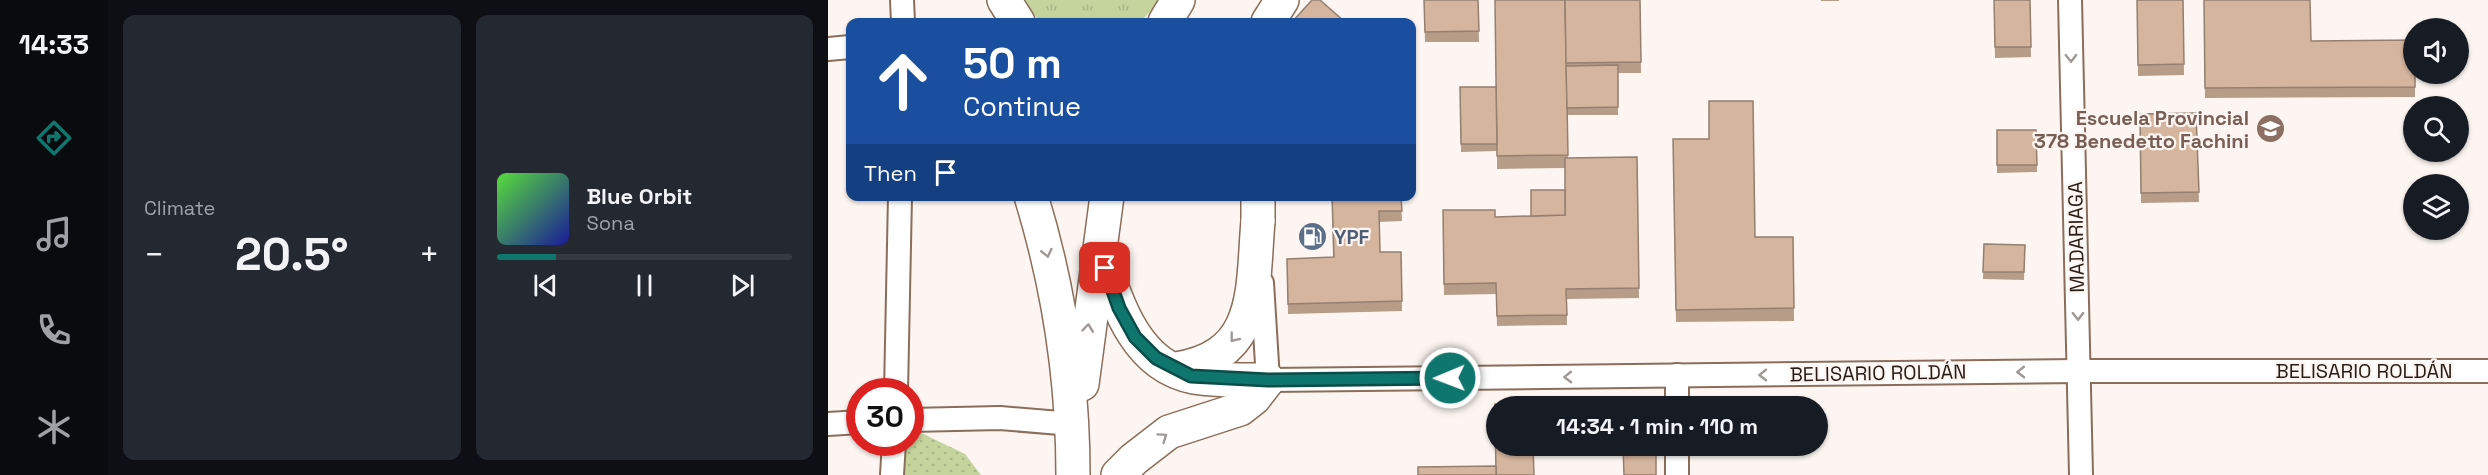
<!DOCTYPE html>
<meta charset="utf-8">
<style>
body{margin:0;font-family:"Space Grotesk",sans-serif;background:#242831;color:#f1f3f6;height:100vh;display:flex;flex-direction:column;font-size:22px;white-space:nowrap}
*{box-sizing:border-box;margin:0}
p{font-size:20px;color:#9ea1a6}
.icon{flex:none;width:33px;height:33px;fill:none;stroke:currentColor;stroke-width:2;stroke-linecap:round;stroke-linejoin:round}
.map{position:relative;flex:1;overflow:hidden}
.drawer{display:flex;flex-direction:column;gap:15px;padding:15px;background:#0d0f14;width:720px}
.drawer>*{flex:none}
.guide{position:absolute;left:18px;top:18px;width:570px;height:183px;border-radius:12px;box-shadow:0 2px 4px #0004;background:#1a4fa0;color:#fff;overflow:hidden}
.buttons{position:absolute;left:1575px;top:18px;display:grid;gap:12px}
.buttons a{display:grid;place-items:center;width:66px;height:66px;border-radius:50%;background:#171b24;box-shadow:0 2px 4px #0004;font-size:30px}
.speed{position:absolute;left:18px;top:378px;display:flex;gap:12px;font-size:30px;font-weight:700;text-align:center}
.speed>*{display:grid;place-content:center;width:78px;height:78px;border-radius:50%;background:#171b24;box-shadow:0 2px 4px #0004;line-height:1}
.speed .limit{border:9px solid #d22;background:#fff;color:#111}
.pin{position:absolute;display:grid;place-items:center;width:51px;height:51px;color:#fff;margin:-26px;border-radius:12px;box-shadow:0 3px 9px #0006}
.me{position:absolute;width:66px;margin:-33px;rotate:269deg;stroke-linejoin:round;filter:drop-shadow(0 0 4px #0008)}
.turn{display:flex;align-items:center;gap:21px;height:126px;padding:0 18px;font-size:27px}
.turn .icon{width:78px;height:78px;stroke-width:2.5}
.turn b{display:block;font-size:42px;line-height:51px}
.then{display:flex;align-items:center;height:57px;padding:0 18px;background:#0003;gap:12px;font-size:22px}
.big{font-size:45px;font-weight:700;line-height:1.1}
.drawer .card{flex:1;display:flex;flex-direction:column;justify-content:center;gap:9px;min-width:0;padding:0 21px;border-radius:12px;background:#242831}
.song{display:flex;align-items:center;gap:18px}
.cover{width:72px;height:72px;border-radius:9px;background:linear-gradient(135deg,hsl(110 70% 55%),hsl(240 70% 35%))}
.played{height:6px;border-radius:3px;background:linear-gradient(90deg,#0f766e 20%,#363941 20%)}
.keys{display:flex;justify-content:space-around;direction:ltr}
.heat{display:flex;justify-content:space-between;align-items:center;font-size:33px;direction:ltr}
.drawer .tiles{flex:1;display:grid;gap:15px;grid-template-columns:repeat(2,1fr)}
.trip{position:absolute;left:658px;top:396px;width:342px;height:60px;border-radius:30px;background:#171b24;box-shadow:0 2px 4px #0004;font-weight:700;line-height:60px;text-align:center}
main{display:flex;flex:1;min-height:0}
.dock{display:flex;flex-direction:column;width:108px;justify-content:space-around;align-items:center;background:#090b0e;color:#9ea1a6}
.dock .icon{width:42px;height:42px}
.dock .selected{color:#0f766e}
.dock b{font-size:27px;color:#f1f3f6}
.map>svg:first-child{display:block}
.grass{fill:url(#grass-dots)}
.park{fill:url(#park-tufts)}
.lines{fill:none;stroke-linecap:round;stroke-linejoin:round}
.minor-casing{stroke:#8b6d59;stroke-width:26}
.secondary-casing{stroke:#8b6d59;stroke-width:36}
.trunk-casing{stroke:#8b6d59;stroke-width:36}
.minor{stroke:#fff;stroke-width:22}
.secondary{stroke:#fff;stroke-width:33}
.trunk{stroke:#fff;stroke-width:33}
.wall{fill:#b79c88}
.building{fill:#d5b59e;stroke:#957f6f;stroke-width:1.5}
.oneway{stroke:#9e9995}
.route-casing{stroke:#0a4d48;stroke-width:15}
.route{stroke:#0f766e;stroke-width:10}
.labels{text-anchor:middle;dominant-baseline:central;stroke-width:4.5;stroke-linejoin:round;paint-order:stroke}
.education-label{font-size:20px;font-weight:bold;fill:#785e54;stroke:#fcf5f1;text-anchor:end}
.service-label{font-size:20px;font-weight:bold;fill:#4e5e75;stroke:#fcf5f1;text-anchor:start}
.street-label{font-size:20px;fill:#281c14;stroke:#fcf5f1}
</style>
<main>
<nav class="dock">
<b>14:33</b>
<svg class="icon selected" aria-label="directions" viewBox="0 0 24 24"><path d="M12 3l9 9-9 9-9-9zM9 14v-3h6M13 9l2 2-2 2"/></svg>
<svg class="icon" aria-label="music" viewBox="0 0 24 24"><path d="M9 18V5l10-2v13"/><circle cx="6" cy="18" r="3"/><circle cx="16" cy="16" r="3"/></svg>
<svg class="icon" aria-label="phone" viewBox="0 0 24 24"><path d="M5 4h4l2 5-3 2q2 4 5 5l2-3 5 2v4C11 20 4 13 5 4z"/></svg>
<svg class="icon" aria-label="climate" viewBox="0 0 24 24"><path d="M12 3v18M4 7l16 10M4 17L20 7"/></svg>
</nav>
<section class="drawer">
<div class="tiles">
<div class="card"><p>Climate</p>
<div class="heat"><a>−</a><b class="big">20.5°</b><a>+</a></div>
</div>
<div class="card">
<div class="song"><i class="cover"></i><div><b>Blue Orbit</b><p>Sona</p></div></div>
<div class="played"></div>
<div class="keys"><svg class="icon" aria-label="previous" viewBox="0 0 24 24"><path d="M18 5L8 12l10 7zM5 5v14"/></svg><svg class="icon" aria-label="pause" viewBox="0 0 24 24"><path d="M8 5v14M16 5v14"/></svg><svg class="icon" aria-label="next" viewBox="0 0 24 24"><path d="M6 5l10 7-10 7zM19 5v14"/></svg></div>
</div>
</div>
</section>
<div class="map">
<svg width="1660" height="475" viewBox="0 0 1660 475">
<defs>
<pattern id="grass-dots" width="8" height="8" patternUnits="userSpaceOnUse" patternTransform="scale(1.5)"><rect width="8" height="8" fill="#c5d49d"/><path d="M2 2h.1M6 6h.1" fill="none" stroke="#a9b586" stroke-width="1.8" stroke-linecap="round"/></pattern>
<pattern id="park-tufts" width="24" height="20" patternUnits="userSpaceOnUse" patternTransform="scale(1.5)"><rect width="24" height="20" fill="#c5d49d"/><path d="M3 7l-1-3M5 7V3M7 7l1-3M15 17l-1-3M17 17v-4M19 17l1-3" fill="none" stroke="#a9b586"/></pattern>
</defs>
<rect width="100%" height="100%" fill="#fcf5f1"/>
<polygon class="grass" points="83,428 137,454 153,475 64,475 66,443 82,442"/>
<polygon class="park" points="194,0 334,0 312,22 212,22"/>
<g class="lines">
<defs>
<g id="minor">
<polyline points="74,0 75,22"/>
<polyline points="1242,0 1253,475"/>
<polyline points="0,49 22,47"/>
<polyline points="434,283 440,380 1251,371 1660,371"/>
<polyline points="849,375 849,406"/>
<polyline points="68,392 72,196"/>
<polyline points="82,420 172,418 244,424"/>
<polyline points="0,424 32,422"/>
<polyline points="849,446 849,475"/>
<polyline points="64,475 66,442"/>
</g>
<g id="secondary">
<polyline points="440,22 454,0"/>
<polyline points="430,196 430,221"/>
</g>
<g id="trunk">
<polyline points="176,0 190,22"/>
<polyline points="337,22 350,0"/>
<path d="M 203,196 C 231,287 245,381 245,475"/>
<path d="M 273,255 C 289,303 307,366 366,377 C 390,381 415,380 440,380"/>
<path d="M 348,369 C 433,356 424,288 430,221"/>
<polyline points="254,384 279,196"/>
<polyline points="290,475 306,459 341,432 412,409 426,398 440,380"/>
</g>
</defs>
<use href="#minor" class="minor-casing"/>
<use href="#secondary" class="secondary-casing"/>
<use href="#trunk" class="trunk-casing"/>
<use href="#minor" class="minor"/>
<use href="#secondary" class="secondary"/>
<use href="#trunk" class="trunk"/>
</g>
<g class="wall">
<polygon points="596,0 650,0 651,42 597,42"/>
<polygon points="812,0 813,73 790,73 790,115 739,115 740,158 809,157 811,298 739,299 739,325 669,326 668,294 616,295 615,210 667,217 703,216 737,190 737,168 669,169 669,151 633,152 632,87 668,87"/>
<rect x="993" y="0" width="18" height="1"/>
<polygon points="1166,0 1202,0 1203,57 1167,58"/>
<polygon points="1309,0 1355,0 1356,75 1310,76"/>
<polygon points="1376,0 1483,41 1587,74 1587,97 1377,98"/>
<polygon points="1368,113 1371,202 1313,203 1312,114"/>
<polygon points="1169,130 1208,130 1209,172 1169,173"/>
<polygon points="845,139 927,237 965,237 966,321 848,322"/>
<polygon points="504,196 573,196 574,221 551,222 552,252 573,252 574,311 460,314 459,259 505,257"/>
<polygon points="1156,244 1197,245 1196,280 1155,279"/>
</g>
<g class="building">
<polygon points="484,0 492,0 517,22 464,22"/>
<polygon points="596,0 650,0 651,31 597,32"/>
<polygon points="667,0 737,0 740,155 669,156"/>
<polygon points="737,0 812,0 813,62 738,63"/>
<polygon points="1166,0 1202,0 1203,47 1167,47"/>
<polygon points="1309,0 1355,0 1356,64 1310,65"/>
<polygon points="1376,0 1482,0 1483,41 1586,40 1586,74 1587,74 1587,87 1377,88"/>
<polygon points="790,65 790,107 739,108 738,66"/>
<polygon points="632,87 668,87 669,144 633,144"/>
<polygon points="881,101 925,101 927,237 965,237 966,308 848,310 845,139 881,139"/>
<polygon points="1368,113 1371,192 1313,193 1312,114"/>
<polygon points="1169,130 1208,130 1209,165 1169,165"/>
<polygon points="809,157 811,288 738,289 739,315 669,316 668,283 616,284 615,210 667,210 667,217 737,215 737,158"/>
<polygon points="703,190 737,190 737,215 703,216"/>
<polygon points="504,196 573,196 574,211 551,211 552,252 573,252 574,301 460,304 459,259 506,257"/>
<polygon points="1156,244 1197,245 1196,272 1155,272"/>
<rect x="794" y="403" width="33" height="3"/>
<polygon points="667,404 705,404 705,406 669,406 669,446 705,446 706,475 668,475"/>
<polygon points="795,446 828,446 828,475 796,475"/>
<polygon points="668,466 668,475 590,475 590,467"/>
</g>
<defs><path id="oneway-chevron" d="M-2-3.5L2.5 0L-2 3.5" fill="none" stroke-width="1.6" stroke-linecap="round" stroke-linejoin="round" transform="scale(1.5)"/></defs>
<g class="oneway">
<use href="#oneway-chevron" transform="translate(1243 58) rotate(89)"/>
<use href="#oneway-chevron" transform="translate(219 253) rotate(77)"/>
<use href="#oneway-chevron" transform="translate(1250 316) rotate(89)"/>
<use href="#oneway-chevron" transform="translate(260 328) rotate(-83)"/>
<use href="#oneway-chevron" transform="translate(406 338) rotate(128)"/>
<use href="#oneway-chevron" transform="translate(1193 372) rotate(179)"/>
<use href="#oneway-chevron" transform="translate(935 375) rotate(179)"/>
<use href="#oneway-chevron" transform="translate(740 377) rotate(179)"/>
<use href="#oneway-chevron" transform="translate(335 437) rotate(-35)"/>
</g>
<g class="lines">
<defs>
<polyline id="route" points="277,268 291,308 307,337 328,358 363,376 440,380 622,378"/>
</defs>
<use href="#route" class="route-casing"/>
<use href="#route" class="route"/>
</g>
<defs>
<symbol id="school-disc" viewBox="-11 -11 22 22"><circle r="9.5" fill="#8d6e63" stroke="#fcf5f1"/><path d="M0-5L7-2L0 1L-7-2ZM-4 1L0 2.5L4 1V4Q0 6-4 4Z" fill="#fff"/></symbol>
<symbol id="fuel-disc" viewBox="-11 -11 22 22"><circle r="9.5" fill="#5c6f8a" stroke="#fcf5f1"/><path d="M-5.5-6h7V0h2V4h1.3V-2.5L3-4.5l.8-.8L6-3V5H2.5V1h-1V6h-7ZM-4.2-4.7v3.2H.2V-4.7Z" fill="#fff"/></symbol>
</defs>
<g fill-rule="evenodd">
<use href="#school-disc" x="1426" y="112" width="33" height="33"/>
<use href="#fuel-disc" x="468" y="220" width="33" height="33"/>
</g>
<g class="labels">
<g class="education-label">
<text x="1421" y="118">Escuela Provincial<tspan x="1421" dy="23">378 Benedetto Fachini</tspan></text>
</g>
<g class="service-label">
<text x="506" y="237">YPF</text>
</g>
<g class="street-label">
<text transform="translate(1248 237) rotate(-91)">MADARIAGA</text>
<text x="1536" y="371">BELISARIO ROLDÁN</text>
<text transform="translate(1050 373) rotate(-1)">BELISARIO ROLDÁN</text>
</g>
</g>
</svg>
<div class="buttons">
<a><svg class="icon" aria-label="sound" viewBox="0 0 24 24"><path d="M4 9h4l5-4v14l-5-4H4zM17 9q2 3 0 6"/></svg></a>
<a><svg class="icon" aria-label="search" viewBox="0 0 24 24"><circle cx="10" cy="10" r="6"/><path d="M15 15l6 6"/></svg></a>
<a><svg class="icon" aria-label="layers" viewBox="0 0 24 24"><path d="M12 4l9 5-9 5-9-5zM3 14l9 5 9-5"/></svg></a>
</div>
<div class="speed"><div class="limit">30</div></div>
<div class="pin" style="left:277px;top:268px;background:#d93025"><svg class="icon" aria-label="arrive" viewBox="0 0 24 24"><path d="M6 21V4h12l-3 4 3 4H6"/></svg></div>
<svg class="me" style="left:622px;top:378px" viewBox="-20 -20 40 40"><circle r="17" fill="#0f766e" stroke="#fff" stroke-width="3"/><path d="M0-11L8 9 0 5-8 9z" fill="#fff"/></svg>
<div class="trip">14:34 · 1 min · 110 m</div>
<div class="guide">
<div class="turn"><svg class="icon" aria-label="ahead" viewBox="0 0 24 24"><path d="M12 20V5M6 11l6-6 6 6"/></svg><div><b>50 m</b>Continue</div></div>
<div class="then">Then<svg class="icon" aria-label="arrive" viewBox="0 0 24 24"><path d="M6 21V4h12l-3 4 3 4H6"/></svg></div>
</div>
</div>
</main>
